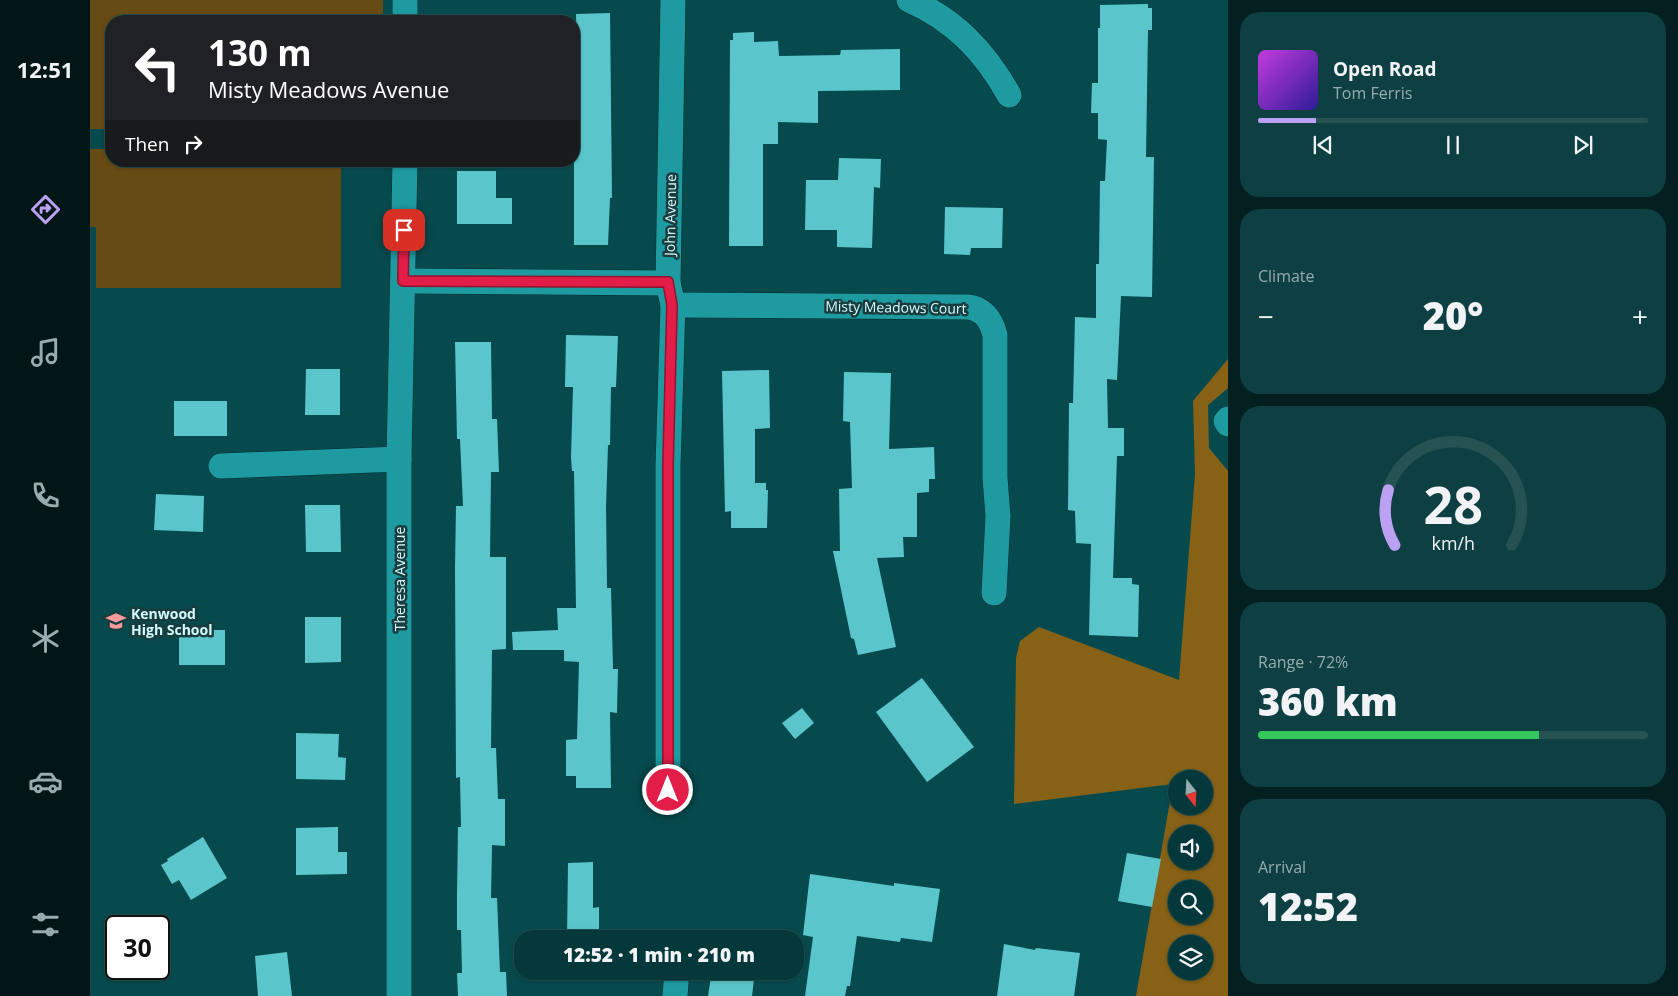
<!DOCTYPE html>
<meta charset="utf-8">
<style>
body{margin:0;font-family:"Open Sans",sans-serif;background:#0e3f42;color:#f1f3f6;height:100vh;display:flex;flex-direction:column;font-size:19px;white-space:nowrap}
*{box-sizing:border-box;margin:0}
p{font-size:16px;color:#97acaf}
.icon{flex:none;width:28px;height:28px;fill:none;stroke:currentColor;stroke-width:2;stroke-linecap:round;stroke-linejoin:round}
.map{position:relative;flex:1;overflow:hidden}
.side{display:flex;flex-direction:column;gap:12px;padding:12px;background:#031f20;width:450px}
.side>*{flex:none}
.banner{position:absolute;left:15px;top:15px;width:475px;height:152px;border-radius:20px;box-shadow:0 1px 4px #0004,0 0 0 1px #265254;background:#202124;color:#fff;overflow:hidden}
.needle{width:32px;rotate:162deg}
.controls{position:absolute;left:1078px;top:770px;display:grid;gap:10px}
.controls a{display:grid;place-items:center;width:45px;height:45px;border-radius:50%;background:#05383a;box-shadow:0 1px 4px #0004,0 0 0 1px #265254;font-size:25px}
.speed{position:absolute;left:15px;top:915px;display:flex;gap:10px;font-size:25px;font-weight:700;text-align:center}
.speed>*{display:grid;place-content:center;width:65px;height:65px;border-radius:50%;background:#05383a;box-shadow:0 1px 4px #0004,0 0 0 1px #265254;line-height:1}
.speed .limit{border:2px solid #111;border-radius:8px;background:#fff;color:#111}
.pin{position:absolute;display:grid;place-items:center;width:42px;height:42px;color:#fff;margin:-21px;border-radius:10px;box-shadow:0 2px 8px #0006}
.me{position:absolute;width:55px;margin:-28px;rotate:0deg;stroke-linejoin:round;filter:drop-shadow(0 0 4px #0008)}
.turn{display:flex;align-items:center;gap:18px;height:105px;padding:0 20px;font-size:22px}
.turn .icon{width:65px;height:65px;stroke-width:2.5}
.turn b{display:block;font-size:35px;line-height:42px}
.then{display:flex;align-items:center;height:48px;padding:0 20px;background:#0003;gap:10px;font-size:19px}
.big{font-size:38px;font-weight:800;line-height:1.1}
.side .card{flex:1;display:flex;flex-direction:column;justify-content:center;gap:8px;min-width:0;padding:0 18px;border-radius:20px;background:#0e3f42}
.side .dial{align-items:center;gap:0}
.dial svg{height:130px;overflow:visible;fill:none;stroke:#265254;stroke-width:7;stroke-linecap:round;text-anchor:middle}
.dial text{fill:#f1f3f6;stroke:none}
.song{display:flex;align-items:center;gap:15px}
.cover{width:60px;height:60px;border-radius:8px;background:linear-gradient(135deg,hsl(290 70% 55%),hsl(250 70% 35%))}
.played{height:5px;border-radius:2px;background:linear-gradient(90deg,#bca0f2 15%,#265254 15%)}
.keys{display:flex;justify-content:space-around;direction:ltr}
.heat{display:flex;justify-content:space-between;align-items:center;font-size:28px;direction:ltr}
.charge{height:8px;border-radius:4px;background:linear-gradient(90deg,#34c759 72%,#265254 0)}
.trip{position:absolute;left:424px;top:930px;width:290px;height:50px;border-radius:20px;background:#05383a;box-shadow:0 1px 4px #0004,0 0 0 1px #265254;font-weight:800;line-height:50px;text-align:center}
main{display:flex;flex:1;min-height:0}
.dock{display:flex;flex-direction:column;width:90px;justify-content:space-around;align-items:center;background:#021617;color:#97acaf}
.dock .icon{width:35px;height:35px}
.dock .active{color:#bca0f2}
.dock b{font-size:22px;color:#f1f3f6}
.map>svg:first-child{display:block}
.green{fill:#674b14}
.forest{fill:#866116;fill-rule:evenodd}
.building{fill:#5ac6cb}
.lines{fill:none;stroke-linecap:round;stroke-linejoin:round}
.minor-casing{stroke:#082d2f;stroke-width:26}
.minor{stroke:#1d9ba1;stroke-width:25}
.route-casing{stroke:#92132f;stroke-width:12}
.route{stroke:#e11d48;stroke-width:9}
.labels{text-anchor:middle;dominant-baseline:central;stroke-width:5;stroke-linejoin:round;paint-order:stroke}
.street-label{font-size:14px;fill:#d4fbfd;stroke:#193c3e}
.poi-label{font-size:14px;font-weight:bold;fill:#d4fbfd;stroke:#193c3e;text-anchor:start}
</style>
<main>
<nav class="dock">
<b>12:51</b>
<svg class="icon active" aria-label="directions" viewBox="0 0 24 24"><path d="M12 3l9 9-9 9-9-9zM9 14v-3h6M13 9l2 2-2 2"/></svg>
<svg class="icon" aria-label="music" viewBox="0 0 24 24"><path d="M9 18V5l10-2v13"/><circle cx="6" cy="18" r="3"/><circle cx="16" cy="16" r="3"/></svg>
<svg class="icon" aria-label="phone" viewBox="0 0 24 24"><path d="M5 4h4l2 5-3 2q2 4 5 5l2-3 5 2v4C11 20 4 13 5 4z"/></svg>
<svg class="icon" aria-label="climate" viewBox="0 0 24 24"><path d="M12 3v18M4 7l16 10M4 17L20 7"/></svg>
<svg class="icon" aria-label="car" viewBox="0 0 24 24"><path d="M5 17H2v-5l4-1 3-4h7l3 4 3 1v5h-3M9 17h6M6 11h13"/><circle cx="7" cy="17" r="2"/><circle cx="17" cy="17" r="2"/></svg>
<svg class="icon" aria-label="filters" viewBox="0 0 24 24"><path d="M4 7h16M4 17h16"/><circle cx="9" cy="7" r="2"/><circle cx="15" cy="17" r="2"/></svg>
</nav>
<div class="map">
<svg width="1138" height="996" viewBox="0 0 1138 996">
<rect width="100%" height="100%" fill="#074a4d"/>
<g class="green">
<polygon points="0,0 293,0 293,21 21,21 21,129 0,129"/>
<polygon points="0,149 21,149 21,161 251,161 251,288 6,288 6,227 0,227"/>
</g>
<path class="forest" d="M 1138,359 L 1138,388 L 1118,405 L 1119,448 L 1138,471 L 1138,996 L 1046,996 L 1083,784 L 924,804 L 926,658 L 930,641 L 949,627 L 1089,680 L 1105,474 L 1103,401 ZM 1086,779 L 1114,779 L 1114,806 L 1086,806 ZM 1086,834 L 1114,834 L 1114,861 L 1086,861 ZM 1086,889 L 1114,889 L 1114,916 L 1086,916 ZM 1086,944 L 1114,944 L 1114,971 L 1086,971 Z"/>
<g class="building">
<polygon points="1058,4 1058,8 1062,8 1062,30 1058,30 1056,157 1064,157 1062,297 1031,296 1027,380 1017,379 1018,428 1034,428 1034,456 1027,456 1023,578 1042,578 1042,584 1049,585 1048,637 999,635 1001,544 986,543 985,511 978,510 979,403 983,403 985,317 1006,318 1006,264 1009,264 1010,181 1015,181 1017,140 1008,139 1008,113 1001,113 1002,83 1008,83 1008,28 1010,28 1010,5"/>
<polygon points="520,13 522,198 520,198 518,245 484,245 484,95 488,95 486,14"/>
<polygon points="664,32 664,42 688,41 689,56 750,55 751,50 810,49 810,90 728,91 728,123 688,122 688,144 673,144 673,246 639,246 640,40 643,40 643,33"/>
<polygon points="749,158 791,159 790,188 784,187 782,248 747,247 747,230 715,230 716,180 748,180"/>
<polygon points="367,171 406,171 406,198 422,198 422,224 367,224"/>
<polygon points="855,207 913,208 912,248 881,248 880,255 854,254"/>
<polygon points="476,335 528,336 526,387 521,387 520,445 518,445 516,507 517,588 521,588 523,669 528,669 527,713 520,712 521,788 486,788 486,776 476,776 476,740 487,739 489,662 474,661 474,650 423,650 422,632 468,630 467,608 486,608 484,471 482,471 481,457 483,387 475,387"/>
<polygon points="365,342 401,342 402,419 407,419 409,472 401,472 400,557 416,557 416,649 402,650 401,748 406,748 408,799 415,799 415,846 402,845 401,898 407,898 410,972 416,972 417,996 368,996 367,973 372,973 371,930 367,930 367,895 368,827 371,827 370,777 366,778 365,568 366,506 373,506 370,439 367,439"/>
<polygon points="216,369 250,369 250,415 215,415"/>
<polygon points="679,370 680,428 665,429 665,483 676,483 676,490 678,490 677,528 641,528 641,511 635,512 632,371"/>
<polygon points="754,372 801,373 799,449 844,447 845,479 839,479 839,492 827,493 827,537 813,537 814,557 787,558 806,647 768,655 764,639 761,638 743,551 750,551 749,489 762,488 760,422 753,421"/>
<rect x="84" y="401" width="53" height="35"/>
<polygon points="66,494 114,496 113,532 64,530"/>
<polygon points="215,505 250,505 251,552 216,552"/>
<polygon points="215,617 251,617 251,662 215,663"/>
<rect x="89" y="630" width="46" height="35"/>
<polygon points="832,678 884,747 837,782 786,712"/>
<polygon points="712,708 724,723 705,739 692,723"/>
<polygon points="206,733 249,734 248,757 256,758 255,780 206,779"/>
<polygon points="248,827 248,852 257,852 257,874 206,875 206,828"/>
<polygon points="113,837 137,878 101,900 89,880 82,884 71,865 78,861 77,859"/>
<polygon points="1037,853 1071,859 1062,907 1028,901"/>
<polygon points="503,862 503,908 509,907 509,939 477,939 478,863"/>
<polygon points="720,874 804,886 804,883 850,889 842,942 811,938 810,942 767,936 760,986 757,986 755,996 715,996 723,937 713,935"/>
<polygon points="914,944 945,950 946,948 990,953 984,996 907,996"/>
<polygon points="197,952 202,996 168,996 165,956"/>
<polygon points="622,971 665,971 662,996 618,996"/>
</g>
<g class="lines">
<defs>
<g id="minor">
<path d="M 819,0 C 865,20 895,52 919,95"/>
<polyline points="315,21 315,0"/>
<polyline points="313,281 578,283"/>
<path d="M 583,305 L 878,307 C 894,309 901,320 905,335 L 905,478 L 908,516 L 904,593"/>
<polyline points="1138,419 1136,421 1138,424"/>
<polyline points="131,466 309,459"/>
<polyline points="578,790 578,466 583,305 578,283 583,0"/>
<polyline points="309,996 309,459 315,161"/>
<polyline points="585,996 587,971"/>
</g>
</defs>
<use href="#minor" class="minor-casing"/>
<use href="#minor" class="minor"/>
</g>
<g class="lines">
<defs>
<polyline id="route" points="314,230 313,281 578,282 582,305 578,466 578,790"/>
</defs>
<use href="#route" class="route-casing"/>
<use href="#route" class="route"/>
</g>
<defs>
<symbol id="school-bare" viewBox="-9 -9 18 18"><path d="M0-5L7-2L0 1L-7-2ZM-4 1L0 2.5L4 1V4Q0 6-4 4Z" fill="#f59b9b" stroke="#193c3e" stroke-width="2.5" paint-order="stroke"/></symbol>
</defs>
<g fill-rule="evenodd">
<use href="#school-bare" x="12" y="607" width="28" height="28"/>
</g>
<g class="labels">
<g class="street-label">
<text transform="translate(580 215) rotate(-89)">John Avenue</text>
<text transform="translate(806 307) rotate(1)">Misty Meadows Court</text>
<text transform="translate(309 579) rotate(-90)">Theresa Avenue</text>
</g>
<g class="poi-label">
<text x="41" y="613">Kenwood<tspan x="41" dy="16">High School</tspan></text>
</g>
</g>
</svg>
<div class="controls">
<a><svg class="needle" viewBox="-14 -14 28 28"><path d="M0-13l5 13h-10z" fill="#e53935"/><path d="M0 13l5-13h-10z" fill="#97acaf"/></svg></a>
<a><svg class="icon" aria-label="sound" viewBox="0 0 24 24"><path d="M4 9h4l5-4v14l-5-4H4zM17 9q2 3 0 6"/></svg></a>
<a><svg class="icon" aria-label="search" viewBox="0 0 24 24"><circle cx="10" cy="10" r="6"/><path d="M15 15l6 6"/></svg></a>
<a><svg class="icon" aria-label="layers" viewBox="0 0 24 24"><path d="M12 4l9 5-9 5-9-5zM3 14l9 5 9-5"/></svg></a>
</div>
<div class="speed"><div class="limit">30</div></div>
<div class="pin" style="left:314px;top:230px;background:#d93025"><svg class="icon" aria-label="arrive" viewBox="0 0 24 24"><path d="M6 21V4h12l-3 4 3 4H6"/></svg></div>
<svg class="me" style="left:578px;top:790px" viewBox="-20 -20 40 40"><circle r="17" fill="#e11d48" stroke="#fff" stroke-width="3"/><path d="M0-11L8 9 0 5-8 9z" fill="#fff"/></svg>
<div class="trip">12:52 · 1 min · 210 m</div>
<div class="banner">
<div class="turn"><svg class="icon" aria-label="left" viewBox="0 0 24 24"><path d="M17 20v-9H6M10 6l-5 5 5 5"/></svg><div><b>130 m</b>Misty Meadows Avenue</div></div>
<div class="then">Then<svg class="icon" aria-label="right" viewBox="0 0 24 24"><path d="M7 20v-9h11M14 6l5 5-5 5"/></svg></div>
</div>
</div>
<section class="side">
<div class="card">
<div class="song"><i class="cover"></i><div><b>Open Road</b><p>Tom Ferris</p></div></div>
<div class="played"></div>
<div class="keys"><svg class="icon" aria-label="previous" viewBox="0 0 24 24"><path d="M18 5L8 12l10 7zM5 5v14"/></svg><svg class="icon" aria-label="pause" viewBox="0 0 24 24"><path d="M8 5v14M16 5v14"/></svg><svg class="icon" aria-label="next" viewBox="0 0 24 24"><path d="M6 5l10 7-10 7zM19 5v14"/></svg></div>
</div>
<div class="card"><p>Climate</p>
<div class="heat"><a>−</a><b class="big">20°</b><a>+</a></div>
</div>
<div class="card dial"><svg viewBox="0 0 100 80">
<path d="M14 69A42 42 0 1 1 86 69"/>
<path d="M14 69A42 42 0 0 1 10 35" stroke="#bca0f2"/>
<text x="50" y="56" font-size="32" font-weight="700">28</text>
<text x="50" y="72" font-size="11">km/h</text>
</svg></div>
<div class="card"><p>Range · 72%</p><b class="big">360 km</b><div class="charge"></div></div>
<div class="card"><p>Arrival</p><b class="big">12:52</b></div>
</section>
</main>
